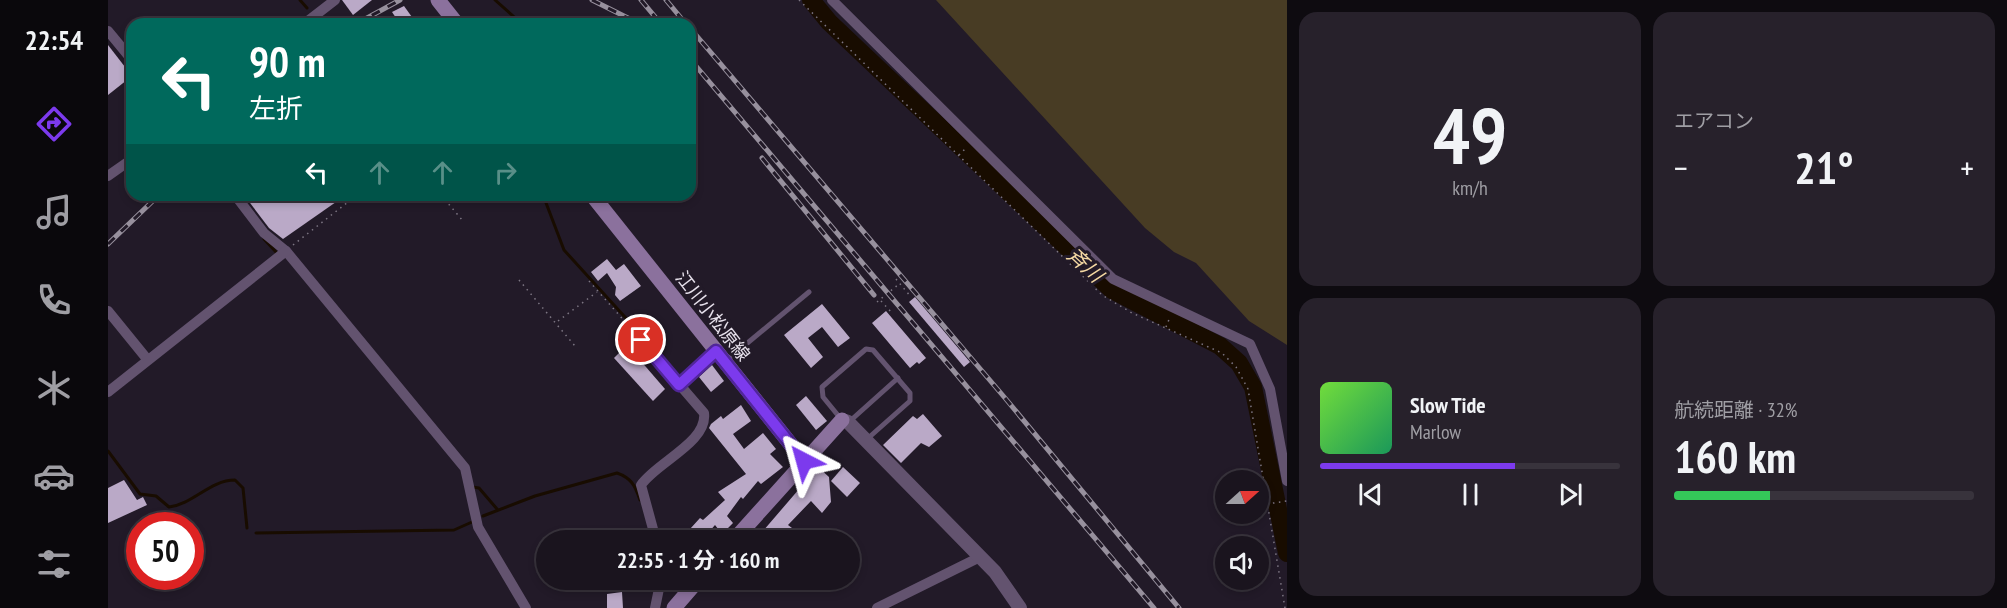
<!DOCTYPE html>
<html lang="ja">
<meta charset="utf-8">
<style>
body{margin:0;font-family:"PT Sans Narrow","Noto Sans JP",sans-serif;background:#27212b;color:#f1f3f6;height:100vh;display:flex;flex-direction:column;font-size:22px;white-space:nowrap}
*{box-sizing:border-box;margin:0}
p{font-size:20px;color:#9f9ea4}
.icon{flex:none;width:33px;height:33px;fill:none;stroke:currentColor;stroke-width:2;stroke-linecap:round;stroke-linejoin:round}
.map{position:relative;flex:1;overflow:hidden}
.sheet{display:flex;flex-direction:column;gap:12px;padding:12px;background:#0e0b10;width:720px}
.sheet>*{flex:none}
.top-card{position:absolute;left:18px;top:18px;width:570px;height:183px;border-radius:18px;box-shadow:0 3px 9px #0003,0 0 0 2px #38333c;background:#00695c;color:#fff;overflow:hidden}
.needle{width:39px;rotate:69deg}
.fabs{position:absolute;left:1107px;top:470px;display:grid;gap:12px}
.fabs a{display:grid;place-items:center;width:54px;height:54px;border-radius:50%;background:#1a141e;box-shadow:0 3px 9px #0003,0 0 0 2px #38333c;font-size:30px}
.speed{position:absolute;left:18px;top:512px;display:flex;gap:12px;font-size:30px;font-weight:700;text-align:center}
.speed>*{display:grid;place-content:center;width:78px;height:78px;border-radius:50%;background:#1a141e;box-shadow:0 3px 9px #0003,0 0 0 2px #38333c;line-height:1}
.speed .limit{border:9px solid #d22;background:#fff;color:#111}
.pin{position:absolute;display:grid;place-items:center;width:51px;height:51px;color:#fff;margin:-26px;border:3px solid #fff;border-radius:50%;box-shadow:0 2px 6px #0007}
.me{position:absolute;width:66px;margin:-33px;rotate:321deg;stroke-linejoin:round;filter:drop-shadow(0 0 4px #0008)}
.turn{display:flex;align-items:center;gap:21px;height:126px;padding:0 24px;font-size:27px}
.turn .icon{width:78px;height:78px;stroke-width:2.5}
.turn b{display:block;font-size:42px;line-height:51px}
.lanes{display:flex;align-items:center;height:57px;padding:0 24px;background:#0003;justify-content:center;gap:30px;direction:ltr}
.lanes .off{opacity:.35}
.big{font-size:45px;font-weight:700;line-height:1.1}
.sheet .tile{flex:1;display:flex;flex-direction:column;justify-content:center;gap:9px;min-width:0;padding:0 21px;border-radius:18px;background:#27212b}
.sheet .dial{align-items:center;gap:0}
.dial b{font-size:78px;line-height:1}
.song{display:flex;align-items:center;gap:18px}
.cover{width:72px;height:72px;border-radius:9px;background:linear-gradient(135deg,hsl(100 70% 55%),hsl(150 70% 35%))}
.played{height:6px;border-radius:3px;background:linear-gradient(90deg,#7c3aed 65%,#38333c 65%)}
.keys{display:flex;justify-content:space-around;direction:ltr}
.heat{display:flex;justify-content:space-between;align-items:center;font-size:33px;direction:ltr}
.charge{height:9px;border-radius:4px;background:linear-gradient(90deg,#34c759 32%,#38333c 0)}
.sheet .tiles{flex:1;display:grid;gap:12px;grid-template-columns:repeat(2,1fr)}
.trip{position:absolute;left:428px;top:530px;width:324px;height:60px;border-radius:30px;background:#1a141e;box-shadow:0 3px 9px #0003,0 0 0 2px #38333c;font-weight:700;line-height:60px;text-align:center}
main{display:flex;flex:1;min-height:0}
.dock{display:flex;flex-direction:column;width:108px;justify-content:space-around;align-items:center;background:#0a080c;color:#9f9ea4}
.dock .icon{width:42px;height:42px}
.dock .active{color:#7c3aed}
.dock b{font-size:27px;color:#f1f3f6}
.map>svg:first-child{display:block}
.green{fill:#483c24}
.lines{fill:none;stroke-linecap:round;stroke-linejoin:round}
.stream{stroke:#180c00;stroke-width:3}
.river{stroke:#180c00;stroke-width:18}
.building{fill:#baa9c7}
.path{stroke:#7d7683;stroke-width:1.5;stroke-dasharray:1.5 4.5;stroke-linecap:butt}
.service{stroke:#63536f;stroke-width:5}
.minor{stroke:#63536f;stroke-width:10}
.tertiary{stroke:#63536f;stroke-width:14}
.secondary{stroke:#8b719d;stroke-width:15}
.rail-casing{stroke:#97909d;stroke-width:5}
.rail{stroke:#221a28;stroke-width:3;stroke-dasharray:9;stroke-linecap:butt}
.route-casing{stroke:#51269a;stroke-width:15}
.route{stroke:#7c3aed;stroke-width:10}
.labels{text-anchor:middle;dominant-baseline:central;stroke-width:6;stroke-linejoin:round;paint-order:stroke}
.street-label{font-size:18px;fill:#e7e1ec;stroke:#221a28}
.water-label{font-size:20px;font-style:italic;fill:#f4d8a2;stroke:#221a28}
</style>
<main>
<nav class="dock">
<b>22:54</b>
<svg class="icon active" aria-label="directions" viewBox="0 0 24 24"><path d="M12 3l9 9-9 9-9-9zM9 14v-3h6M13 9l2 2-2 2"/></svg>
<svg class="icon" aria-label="music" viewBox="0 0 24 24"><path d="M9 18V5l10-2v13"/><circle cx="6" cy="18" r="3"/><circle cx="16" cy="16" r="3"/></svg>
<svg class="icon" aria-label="phone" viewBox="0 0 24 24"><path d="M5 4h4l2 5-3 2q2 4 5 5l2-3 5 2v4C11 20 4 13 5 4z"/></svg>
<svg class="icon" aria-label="climate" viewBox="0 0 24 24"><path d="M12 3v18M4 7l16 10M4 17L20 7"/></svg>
<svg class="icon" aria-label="car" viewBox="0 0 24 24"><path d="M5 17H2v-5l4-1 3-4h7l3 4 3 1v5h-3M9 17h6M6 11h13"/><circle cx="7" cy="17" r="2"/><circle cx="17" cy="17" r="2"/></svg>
<svg class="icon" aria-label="filters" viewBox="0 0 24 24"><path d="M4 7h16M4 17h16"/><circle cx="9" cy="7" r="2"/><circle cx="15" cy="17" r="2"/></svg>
</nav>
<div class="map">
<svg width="1179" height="608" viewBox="0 0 1179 608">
<rect width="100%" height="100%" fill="#221a28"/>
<polygon class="green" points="828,0 1179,0 1179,345 1141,321 1088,263 1066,252 1037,228"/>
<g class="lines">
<g class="stream">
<polyline points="192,0 199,8"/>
<polyline points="387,0 414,24"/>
<polyline points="211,18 216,24"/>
<polyline points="435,195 456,250 536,338"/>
<polyline points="156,239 168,252"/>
<path d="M 0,451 L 32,494 L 48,496 L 61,507 C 85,504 102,480 127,480 L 135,488 L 139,528"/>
<polyline points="364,487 371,488 389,509"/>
<path d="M 375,516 L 427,496 L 509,473 C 523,478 527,485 532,500"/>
<polyline points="148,533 346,530 364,522"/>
</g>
<polyline class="river" points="703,0 721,22 1004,290 1112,346 1131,363 1145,387 1179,553"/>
</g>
<g class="building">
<polygon points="234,0 264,0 245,15"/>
<polygon points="296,6 309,24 292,24 284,12"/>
<polygon points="0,45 24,76 0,95"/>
<polygon points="136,195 238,195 175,239 161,228"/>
<polygon points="499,259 508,270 516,264 533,286 512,301 507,295 508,287 499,273 490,281 483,272"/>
<polygon points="807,297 862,362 856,367 801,302"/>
<polygon points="714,304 742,338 730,347 714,327 700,338 715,357 703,368 676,335"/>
<polygon points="778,311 818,358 811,364 809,362 802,368 764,323"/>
<polygon points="519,345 557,389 545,401 506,358"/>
<polygon points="604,365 616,381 603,392 591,377"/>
<polygon points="698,396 719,421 708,430 688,405"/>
<polygon points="633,405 643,421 625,434 636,449 655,433 668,449 662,454 675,467 653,484 650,481 635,499 633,497 619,516 625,523 614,534 607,525 594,540 572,540 592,518 595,520 617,500 610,492 638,474 601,428 603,424 613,416 615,419"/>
<polygon points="815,414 834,436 821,447 813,443 793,463 775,445 805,416 809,419"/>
<polygon points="710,467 721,477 723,502 714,513 703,501 680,525 684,528 686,540 666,540 655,531"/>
<polygon points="735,467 752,483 739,497 723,481"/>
<polygon points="16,480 29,500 35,497 39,505 0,523 0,488"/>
<polygon points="514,592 515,608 499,608 499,594"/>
</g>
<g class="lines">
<g class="path">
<polyline points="691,0 994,295 1024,313 1114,353 1128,367 1140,389 1177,608"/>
<polyline points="851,155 858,148"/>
<polyline points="333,195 355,221"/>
<polyline points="185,245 249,195"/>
<polyline points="788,279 803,297"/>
<polyline points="411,280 467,346"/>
<polyline points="481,281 526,332"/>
<polyline points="773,301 785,314"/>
<polyline points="769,302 791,284"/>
<polyline points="450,321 489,292"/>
<polyline points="1058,327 1062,317"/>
<polyline points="1159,504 1179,501"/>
</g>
<g class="service">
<polyline points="619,360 701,292"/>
<polyline points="733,419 715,397 714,387 758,349 765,350 802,393 802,401 758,440"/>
<polyline points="742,421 790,378"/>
</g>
<g class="minor">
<polyline points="724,0 1005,279 1142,344 1162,389 1179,481"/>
<polyline points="196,24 227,0"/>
<polyline points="0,31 24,60"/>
<polyline points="0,176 24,159"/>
<polyline points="127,195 156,233 178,251 357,468 370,527 418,608"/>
<polyline points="0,311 39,359"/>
<path d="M 533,340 L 596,413 C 600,442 549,462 533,485 L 548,540"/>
<polyline points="571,385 608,351"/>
<polyline points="0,392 178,251"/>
<polyline points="547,608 553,579"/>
<polyline points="769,608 872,557"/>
</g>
<polyline class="tertiary" points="734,420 740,422 887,572 912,608"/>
<g class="secondary">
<polyline points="330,0 349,24"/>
<polyline points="484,195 696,461"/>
<polyline points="626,540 734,420"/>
<polyline points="566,608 591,579"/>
</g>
<defs>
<g id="rail">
<polyline points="484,0 532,24"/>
<polyline points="533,0 553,24"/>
<polyline points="558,0 578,24"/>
<polyline points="248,24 292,0"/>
<polyline points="582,28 897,398 1071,608"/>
<polyline points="582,59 1046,608"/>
<polyline points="654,158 766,295"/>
<polyline points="0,244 51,195"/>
</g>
</defs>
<use href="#rail" class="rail-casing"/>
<use href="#rail" class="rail"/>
</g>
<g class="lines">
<defs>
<polyline id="route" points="533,340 571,385 608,351 696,461"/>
</defs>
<use href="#route" class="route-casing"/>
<use href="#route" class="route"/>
</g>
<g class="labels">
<g class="street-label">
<text transform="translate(605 316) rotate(52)">江川小松原線</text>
</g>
<g class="water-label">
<text transform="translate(977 265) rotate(43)">斉川</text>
</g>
</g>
</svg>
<div class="fabs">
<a><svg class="needle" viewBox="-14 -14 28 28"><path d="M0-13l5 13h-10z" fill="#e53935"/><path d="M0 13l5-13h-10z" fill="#9f9ea4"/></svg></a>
<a><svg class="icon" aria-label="sound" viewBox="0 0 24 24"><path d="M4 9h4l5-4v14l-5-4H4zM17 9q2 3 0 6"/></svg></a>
</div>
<div class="speed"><div class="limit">50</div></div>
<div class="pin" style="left:533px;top:340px;background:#d93025"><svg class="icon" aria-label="arrive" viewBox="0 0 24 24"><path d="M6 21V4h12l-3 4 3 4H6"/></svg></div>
<svg class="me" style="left:696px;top:461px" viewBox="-20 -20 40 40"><path d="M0-17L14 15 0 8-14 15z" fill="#7c3aed" stroke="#fff" stroke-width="4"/></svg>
<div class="trip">22:55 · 1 分 · 160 m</div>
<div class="top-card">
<div class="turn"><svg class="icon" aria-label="left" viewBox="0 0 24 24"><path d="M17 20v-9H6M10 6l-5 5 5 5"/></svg><div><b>90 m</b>左折</div></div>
<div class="lanes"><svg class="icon" aria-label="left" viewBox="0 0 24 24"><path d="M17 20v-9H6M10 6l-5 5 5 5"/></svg><svg class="icon off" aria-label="ahead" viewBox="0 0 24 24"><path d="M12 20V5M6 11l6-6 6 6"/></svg><svg class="icon off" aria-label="ahead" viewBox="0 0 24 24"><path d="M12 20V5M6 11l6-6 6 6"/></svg><svg class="icon off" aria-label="right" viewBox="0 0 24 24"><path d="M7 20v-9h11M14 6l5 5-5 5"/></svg></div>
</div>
</div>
<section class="sheet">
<div class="tiles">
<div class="tile dial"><b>49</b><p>km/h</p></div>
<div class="tile"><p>エアコン</p>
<div class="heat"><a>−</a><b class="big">21°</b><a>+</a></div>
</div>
<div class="tile">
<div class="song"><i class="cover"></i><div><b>Slow Tide</b><p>Marlow</p></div></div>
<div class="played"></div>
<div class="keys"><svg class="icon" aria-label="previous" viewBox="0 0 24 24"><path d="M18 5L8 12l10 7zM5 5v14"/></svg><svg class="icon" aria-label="pause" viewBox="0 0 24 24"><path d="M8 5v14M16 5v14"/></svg><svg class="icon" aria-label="next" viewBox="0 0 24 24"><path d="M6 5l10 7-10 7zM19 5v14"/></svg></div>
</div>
<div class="tile"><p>航続距離 · 32%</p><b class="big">160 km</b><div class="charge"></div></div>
</div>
</section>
</main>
